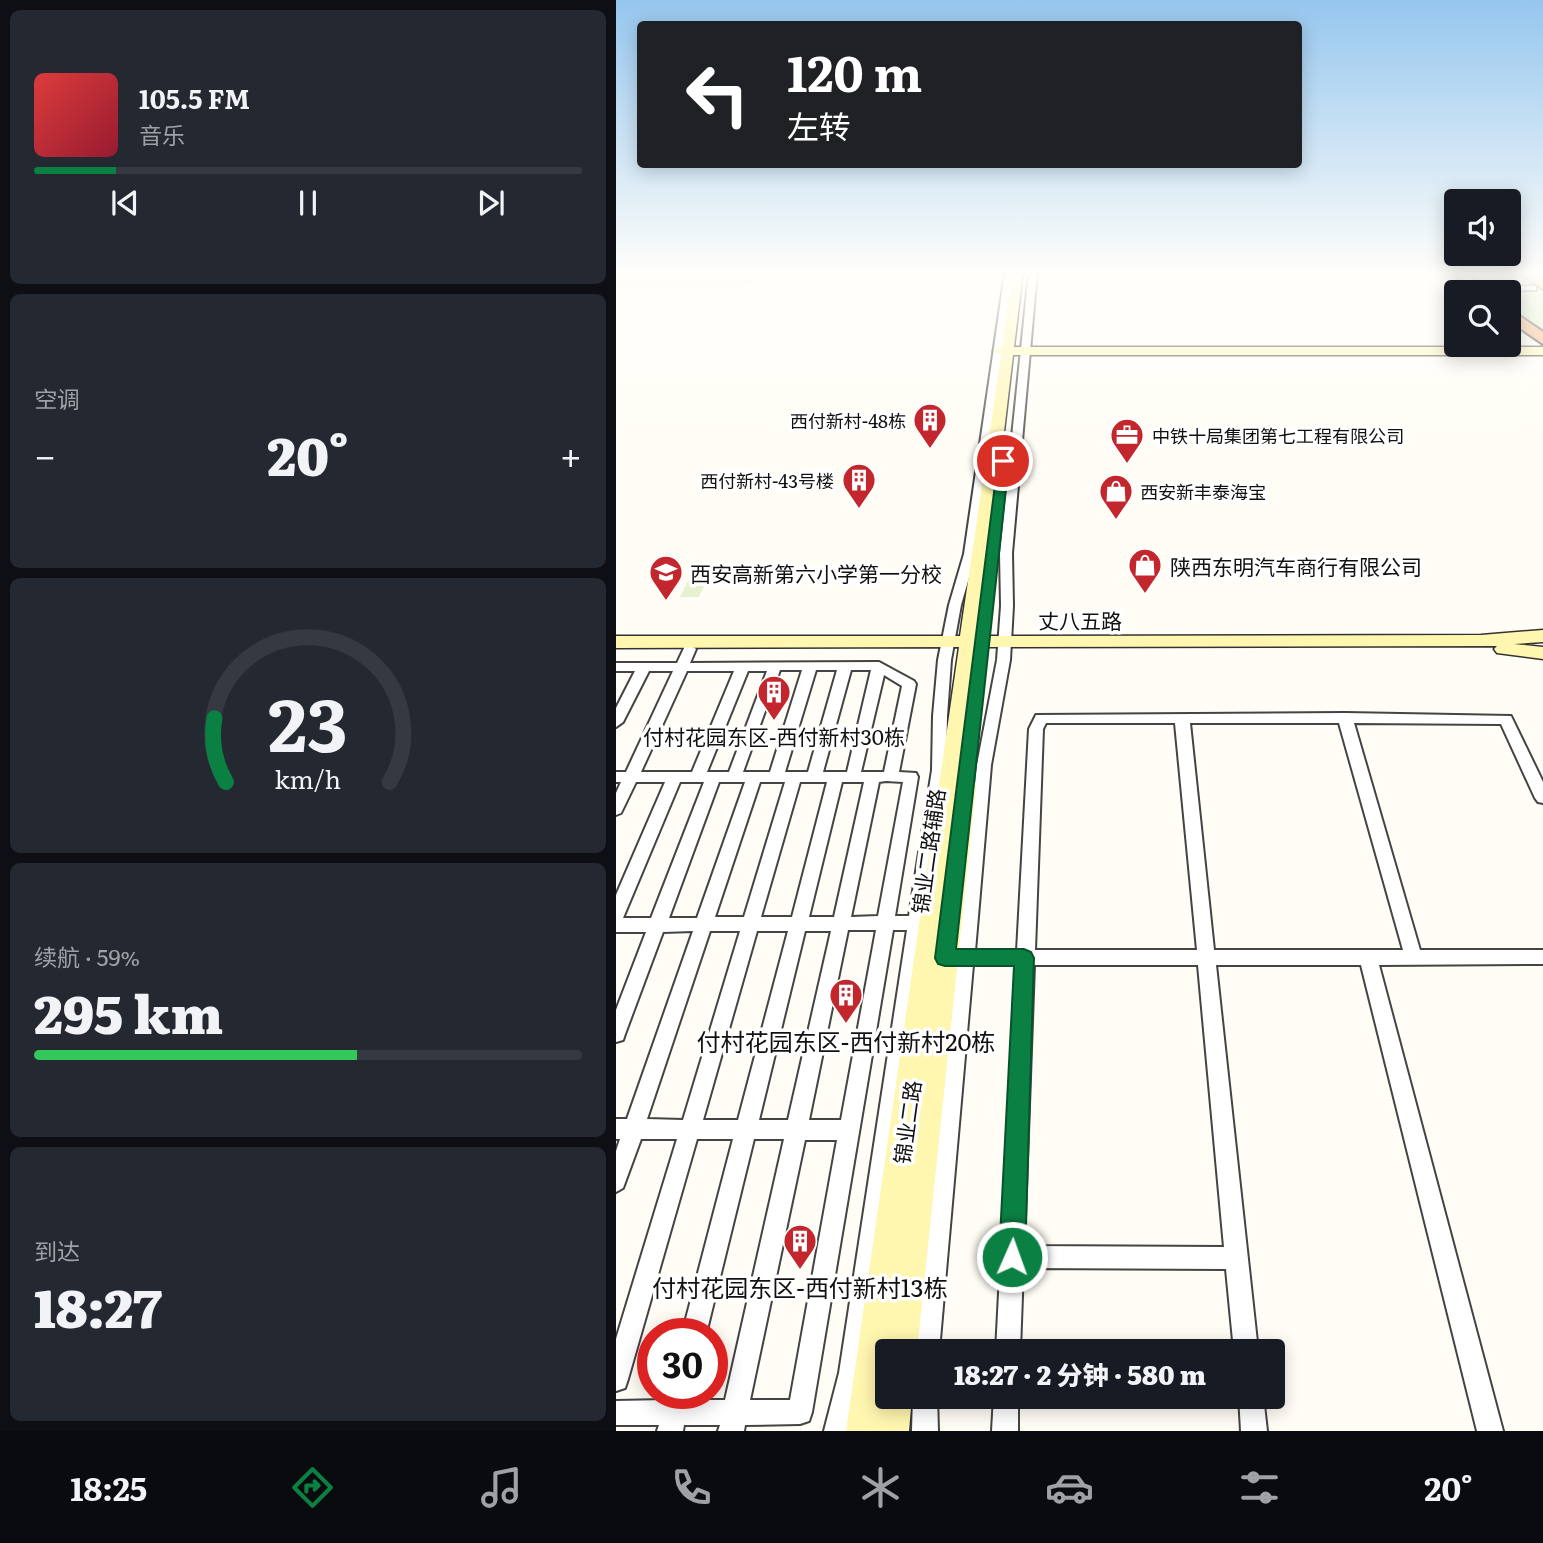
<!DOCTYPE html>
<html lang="zh">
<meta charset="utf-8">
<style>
body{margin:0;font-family:Literata,"Noto Sans SC",serif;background:#242831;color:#f1f3f6;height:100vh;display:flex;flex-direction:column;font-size:26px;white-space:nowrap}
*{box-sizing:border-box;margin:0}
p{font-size:23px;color:#9ea1a6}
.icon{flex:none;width:38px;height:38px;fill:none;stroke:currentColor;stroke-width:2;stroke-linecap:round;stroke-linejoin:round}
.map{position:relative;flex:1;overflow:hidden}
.drawer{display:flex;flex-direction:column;gap:10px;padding:10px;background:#0d0f14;width:616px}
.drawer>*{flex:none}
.hud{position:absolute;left:21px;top:21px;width:665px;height:147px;border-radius:7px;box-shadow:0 4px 18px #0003;background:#202124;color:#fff;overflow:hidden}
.controls{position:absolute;left:828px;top:189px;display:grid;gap:14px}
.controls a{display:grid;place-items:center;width:77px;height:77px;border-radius:7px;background:#171b24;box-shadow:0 4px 18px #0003;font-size:35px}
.speed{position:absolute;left:21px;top:1318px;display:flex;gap:14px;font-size:35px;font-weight:700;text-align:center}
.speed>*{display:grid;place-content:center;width:91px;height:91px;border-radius:50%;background:#171b24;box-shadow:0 4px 18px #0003;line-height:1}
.speed .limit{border:10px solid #d22;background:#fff;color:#111}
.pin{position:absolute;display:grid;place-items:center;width:60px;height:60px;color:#fff;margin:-30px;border:4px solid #fff;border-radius:50%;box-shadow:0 2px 7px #0007}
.me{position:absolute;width:77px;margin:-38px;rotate:2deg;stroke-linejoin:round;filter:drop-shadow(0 0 5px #0008)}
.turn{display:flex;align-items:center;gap:24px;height:147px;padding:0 35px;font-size:32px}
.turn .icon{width:91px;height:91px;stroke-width:2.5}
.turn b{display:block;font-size:49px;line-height:60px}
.big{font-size:52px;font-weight:800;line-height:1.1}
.drawer .tile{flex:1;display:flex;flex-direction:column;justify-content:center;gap:10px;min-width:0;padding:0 24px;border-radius:10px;background:#242831}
.drawer .dial{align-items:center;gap:0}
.dial svg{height:182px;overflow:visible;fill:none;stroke:#363941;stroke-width:7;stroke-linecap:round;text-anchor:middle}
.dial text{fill:#f1f3f6;stroke:none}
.song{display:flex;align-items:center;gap:21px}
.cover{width:84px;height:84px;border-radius:10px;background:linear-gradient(135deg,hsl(0 70% 55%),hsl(350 70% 35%))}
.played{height:7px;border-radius:4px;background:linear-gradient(90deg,#0b8043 15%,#363941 15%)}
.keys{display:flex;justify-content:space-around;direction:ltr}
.heat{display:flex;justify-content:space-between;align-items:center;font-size:38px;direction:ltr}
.charge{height:10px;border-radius:5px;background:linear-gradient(90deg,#34c759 59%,#363941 0)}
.trip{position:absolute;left:259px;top:1339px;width:410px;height:70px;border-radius:7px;background:#171b24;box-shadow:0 4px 18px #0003;font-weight:800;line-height:70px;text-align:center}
.menu{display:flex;height:112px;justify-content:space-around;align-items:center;background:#090b0e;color:#9ea1a6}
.menu .icon{width:49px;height:49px}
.menu .current{color:#0b8043}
.menu b{font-size:32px;color:#f1f3f6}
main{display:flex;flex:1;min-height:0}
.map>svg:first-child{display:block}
.green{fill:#d5ebbd}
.pitch{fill:#e6f2cf}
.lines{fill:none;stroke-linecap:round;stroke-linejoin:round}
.street-tunnel{stroke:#dbdad3;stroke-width:8;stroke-dasharray:8 4.5;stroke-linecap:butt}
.street-casing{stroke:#444;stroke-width:4}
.secondary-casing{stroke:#333;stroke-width:3}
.highway-casing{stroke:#222;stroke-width:4}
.street{fill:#fff;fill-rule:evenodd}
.secondary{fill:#fff6b0;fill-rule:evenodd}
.highway{fill:#f5a25d;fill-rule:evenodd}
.route{fill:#0b8043;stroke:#07532c;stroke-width:2}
.labels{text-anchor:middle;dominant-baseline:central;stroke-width:7;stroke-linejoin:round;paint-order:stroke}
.far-poi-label{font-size:18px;fill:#111;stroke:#fff;text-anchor:end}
.poi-label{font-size:21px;fill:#111;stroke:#fff;text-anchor:start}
.street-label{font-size:21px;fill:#111;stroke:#fff}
.near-poi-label{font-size:24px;fill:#111;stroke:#fff}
</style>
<main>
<section class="drawer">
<div class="tile">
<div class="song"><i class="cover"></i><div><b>105.5 FM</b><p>音乐</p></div></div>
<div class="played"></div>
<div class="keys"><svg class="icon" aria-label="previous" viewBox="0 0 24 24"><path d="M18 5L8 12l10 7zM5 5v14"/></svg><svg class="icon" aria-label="pause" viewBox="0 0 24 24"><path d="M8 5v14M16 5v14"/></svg><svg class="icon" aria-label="next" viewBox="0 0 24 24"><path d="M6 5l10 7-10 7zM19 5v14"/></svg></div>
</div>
<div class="tile"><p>空调</p>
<div class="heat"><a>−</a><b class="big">20°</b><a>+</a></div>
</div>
<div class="tile dial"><svg viewBox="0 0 100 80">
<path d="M14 69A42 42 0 1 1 86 69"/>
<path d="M14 69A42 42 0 0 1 9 41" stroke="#0b8043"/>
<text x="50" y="56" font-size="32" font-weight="700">23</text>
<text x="50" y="72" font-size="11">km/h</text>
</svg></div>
<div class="tile"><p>续航 · 59%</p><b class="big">295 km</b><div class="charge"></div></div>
<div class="tile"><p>到达</p><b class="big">18:27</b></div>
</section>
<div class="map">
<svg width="927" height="1431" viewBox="0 0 927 1431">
<rect width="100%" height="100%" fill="#fffdf5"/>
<g class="green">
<polygon points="848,272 898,272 919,287 869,288"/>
<polygon points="924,290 927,292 927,333 893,306 892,292 873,291"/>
</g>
<g class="pitch">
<polygon points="0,272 144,272 137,284 2,285"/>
<polygon points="76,573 94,573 83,597 64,597"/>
</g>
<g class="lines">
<polyline class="street-tunnel" points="917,288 927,288"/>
<defs>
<g id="street">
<path d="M 389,272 L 397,272 L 360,554 L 345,605 L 335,660 L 331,716 L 330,770 L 310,917 L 314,918 L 317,923 L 314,928 L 308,930 L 247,1373 L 234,1431 L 208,1431 L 223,1373 L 291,930 L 277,930 L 196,1412 L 193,1421 L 184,1424 L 129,1425 L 128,1431 L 102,1431 L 104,1425 L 68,1425 L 67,1431 L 41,1431 L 43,1425 L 0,1425 L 0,1401 L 49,1400 L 51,1393 L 75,1393 L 74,1400 L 109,1400 L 168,1139 L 138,1139 L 90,1334 L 66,1334 L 117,1139 L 81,1139 L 12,1379 L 9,1388 L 0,1391 L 0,1339 L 61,1139 L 25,1139 L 7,1188 L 0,1192 L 0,1151 L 4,1139 L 0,1139 L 0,1119 L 11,1119 L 77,931 L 47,932 L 9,1034 L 7,1040 L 0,1042 L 0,1010 L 30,932 L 0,932 L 0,895 L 49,782 L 20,782 L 5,813 L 0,815 L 0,793 L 5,782 L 0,782 L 0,772 L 10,772 L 57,671 L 33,671 L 7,722 L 0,727 L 0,708 L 19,671 L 0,671 L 0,663 L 61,663 L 69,646 L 74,645 L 80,649 L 74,663 L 263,662 L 298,681 L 300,684 L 283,772 L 300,773 L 302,777 L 279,916 L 293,916 L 316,770 L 317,716 L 322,660 L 333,605 L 348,554 ZM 164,670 L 186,670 L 154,772 L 127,772 ZM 200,670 L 221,670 L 192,772 L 169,772 ZM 235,670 L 255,670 L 231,772 L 207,772 ZM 71,671 L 118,671 L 76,772 L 25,772 ZM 132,671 L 151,671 L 113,772 L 91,772 ZM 268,675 L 286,686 L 268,772 L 245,772 ZM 270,781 L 287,782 L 262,916 L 235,917 L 263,782 ZM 64,782 L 88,782 L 35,918 L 7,918 ZM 103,782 L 129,782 L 81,918 L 53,918 ZM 144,782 L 169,782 L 128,917 L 99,917 ZM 184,782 L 211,782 L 176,917 L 145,917 ZM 226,782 L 248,782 L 218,917 L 193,917 ZM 232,930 L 260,930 L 225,1120 L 193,1120 ZM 94,931 L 124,931 L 67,1120 L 31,1119 ZM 141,931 L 172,931 L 122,1120 L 87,1120 ZM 189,931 L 215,931 L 172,1120 L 143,1120 ZM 189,1140 L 221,1140 L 174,1400 L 134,1400 Z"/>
<path d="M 413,272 L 421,272 L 396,553 L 397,606 L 394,660 L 375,765 L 359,951 L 401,951 L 413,729 L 420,715 L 729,713 L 895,716 L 927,782 L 927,803 L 922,802 L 919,798 L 885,724 L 738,723 L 804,950 L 927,950 L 927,964 L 763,965 L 887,1431 L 861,1431 L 745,965 L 600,965 L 642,1351 L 618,1351 L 610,1269 L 407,1268 L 404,1351 L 380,1351 L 400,965 L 357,965 L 323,1351 L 299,1351 L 340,965 L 334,963 L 331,958 L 334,953 L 341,951 L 361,765 L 381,660 L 385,606 L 384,553 ZM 430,723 L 559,723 L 581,950 L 419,950 L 427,729 ZM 574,723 L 723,723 L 787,950 L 598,950 ZM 418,965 L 582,965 L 608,1247 L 408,1246 Z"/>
<polygon points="917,286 920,286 920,290 864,291 860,289 864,287"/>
<polygon points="297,1396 321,1396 322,1431 296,1431"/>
<polygon points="378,1396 402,1396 402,1431 376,1431"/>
<polygon points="623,1396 647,1396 651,1431 625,1431"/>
</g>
<polygon id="secondary" points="397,272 407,272 398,347 927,347 927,355 397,355 364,636 865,635 927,630 927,642 898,644 927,647 927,659 881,653 878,649 881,646 362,647 346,779 357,780 360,786 301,1351 271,1351 271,1396 296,1396 293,1431 230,1431 343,647 0,648 0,636 344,636 385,355 377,351 386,347"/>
<g id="highway">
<polygon points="834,272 849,272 874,292 859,292"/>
<polygon points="902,272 918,272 927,279 927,289"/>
<polygon points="892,308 927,332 927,344 892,320"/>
</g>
</defs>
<use href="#street" class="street-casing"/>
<use href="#secondary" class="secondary-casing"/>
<use href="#highway" class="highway-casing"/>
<use href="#street" class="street"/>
<use href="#secondary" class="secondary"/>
<use href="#highway" class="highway"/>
</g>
<linearGradient id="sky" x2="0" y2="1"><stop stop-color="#95c6ee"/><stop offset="0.58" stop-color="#fffefa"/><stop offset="1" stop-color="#fffefa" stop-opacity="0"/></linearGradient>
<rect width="927" height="472" fill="url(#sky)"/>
<polygon class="route" points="387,457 393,461 340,949 408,949 415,952 418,958 409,1257 405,1266 396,1270 387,1266 383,1257 398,966 329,966 322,964 319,958 382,461"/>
<defs>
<symbol id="building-pin" viewBox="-11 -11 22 30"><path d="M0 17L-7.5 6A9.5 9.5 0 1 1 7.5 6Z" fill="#c4262e" stroke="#fff"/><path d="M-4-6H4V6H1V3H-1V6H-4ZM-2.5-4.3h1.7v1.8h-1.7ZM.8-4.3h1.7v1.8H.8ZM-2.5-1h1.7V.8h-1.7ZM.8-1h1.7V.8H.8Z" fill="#fff"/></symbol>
<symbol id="office-pin" viewBox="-11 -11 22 30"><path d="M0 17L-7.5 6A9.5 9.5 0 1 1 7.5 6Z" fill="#c4262e" stroke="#fff"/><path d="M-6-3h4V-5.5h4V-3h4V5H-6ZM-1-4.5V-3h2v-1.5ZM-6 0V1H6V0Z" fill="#fff"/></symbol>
<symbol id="shop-pin" viewBox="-11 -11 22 30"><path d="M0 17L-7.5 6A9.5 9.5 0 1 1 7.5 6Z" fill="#c4262e" stroke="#fff"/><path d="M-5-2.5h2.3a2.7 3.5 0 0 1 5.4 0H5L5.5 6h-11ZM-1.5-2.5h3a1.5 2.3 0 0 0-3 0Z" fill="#fff"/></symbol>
<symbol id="school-pin" viewBox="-11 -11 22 30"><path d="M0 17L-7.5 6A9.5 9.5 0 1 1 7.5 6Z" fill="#c4262e" stroke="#fff"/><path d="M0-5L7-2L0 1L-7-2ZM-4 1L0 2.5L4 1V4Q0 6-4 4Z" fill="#fff"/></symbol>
</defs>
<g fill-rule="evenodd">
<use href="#building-pin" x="295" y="401" width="38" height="52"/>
<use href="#office-pin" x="492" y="416" width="38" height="52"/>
<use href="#building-pin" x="224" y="461" width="38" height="52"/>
<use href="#shop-pin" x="481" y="472" width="38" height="52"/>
<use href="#shop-pin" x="510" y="546" width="38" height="52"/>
<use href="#school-pin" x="31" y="553" width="38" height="52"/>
<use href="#building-pin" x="139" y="673" width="38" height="52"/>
<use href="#building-pin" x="211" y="976" width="38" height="52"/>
<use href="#building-pin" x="165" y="1222" width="38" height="52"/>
</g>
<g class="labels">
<g class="far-poi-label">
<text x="290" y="420">西付新村-48栋</text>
<text x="536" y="435" text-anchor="start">中铁十局集团第七工程有限公司</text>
<text x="218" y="480">西付新村-43号楼</text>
<text x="524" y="491" text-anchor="start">西安新丰泰海宝</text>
</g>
<g class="poi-label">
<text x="554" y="565">陕西东明汽车商行有限公司</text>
<text x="74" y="572">西安高新第六小学第一分校</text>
<text x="158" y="735" text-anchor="middle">付村花园东区-西付新村30栋</text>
</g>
<g class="street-label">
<text x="464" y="619">丈八五路</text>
<text transform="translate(311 851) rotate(-82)">锦业二路辅路</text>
<text transform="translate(290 1122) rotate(-82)">锦业二路</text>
</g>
<g class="near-poi-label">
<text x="230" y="1040">付村花园东区-西付新村20栋</text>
<text x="184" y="1286">付村花园东区-西付新村13栋</text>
</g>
</g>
</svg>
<div class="controls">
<a><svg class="icon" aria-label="sound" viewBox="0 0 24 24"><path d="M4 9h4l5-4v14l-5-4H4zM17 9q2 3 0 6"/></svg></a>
<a><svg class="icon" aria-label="search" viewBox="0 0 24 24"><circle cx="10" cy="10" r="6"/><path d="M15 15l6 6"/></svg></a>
</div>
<div class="speed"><div class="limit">30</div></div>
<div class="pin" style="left:387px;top:461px;background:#d93025"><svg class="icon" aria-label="arrive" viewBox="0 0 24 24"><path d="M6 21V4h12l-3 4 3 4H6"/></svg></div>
<svg class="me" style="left:396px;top:1257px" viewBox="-20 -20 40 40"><circle r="17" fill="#0b8043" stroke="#fff" stroke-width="3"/><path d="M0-11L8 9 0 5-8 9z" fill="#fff"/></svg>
<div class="trip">18:27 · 2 分钟 · 580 m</div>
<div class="hud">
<div class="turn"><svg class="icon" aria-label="left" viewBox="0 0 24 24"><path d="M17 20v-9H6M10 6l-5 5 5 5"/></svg><div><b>120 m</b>左转</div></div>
</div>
</div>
</main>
<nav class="menu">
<b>18:25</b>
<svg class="icon current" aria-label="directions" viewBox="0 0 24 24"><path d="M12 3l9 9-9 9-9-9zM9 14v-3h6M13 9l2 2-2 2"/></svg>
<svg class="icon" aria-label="music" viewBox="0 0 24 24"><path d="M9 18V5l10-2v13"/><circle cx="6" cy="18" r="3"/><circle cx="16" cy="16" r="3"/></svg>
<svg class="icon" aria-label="phone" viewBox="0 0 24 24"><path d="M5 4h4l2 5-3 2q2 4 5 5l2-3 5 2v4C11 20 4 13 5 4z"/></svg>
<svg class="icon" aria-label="climate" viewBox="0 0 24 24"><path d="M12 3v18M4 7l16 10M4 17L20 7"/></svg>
<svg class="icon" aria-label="car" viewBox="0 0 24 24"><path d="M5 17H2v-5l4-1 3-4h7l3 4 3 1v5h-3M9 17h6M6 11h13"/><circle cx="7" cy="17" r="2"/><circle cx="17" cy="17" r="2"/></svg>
<svg class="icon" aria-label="filters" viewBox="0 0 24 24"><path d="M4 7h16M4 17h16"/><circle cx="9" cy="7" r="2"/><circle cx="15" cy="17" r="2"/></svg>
<b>20°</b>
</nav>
